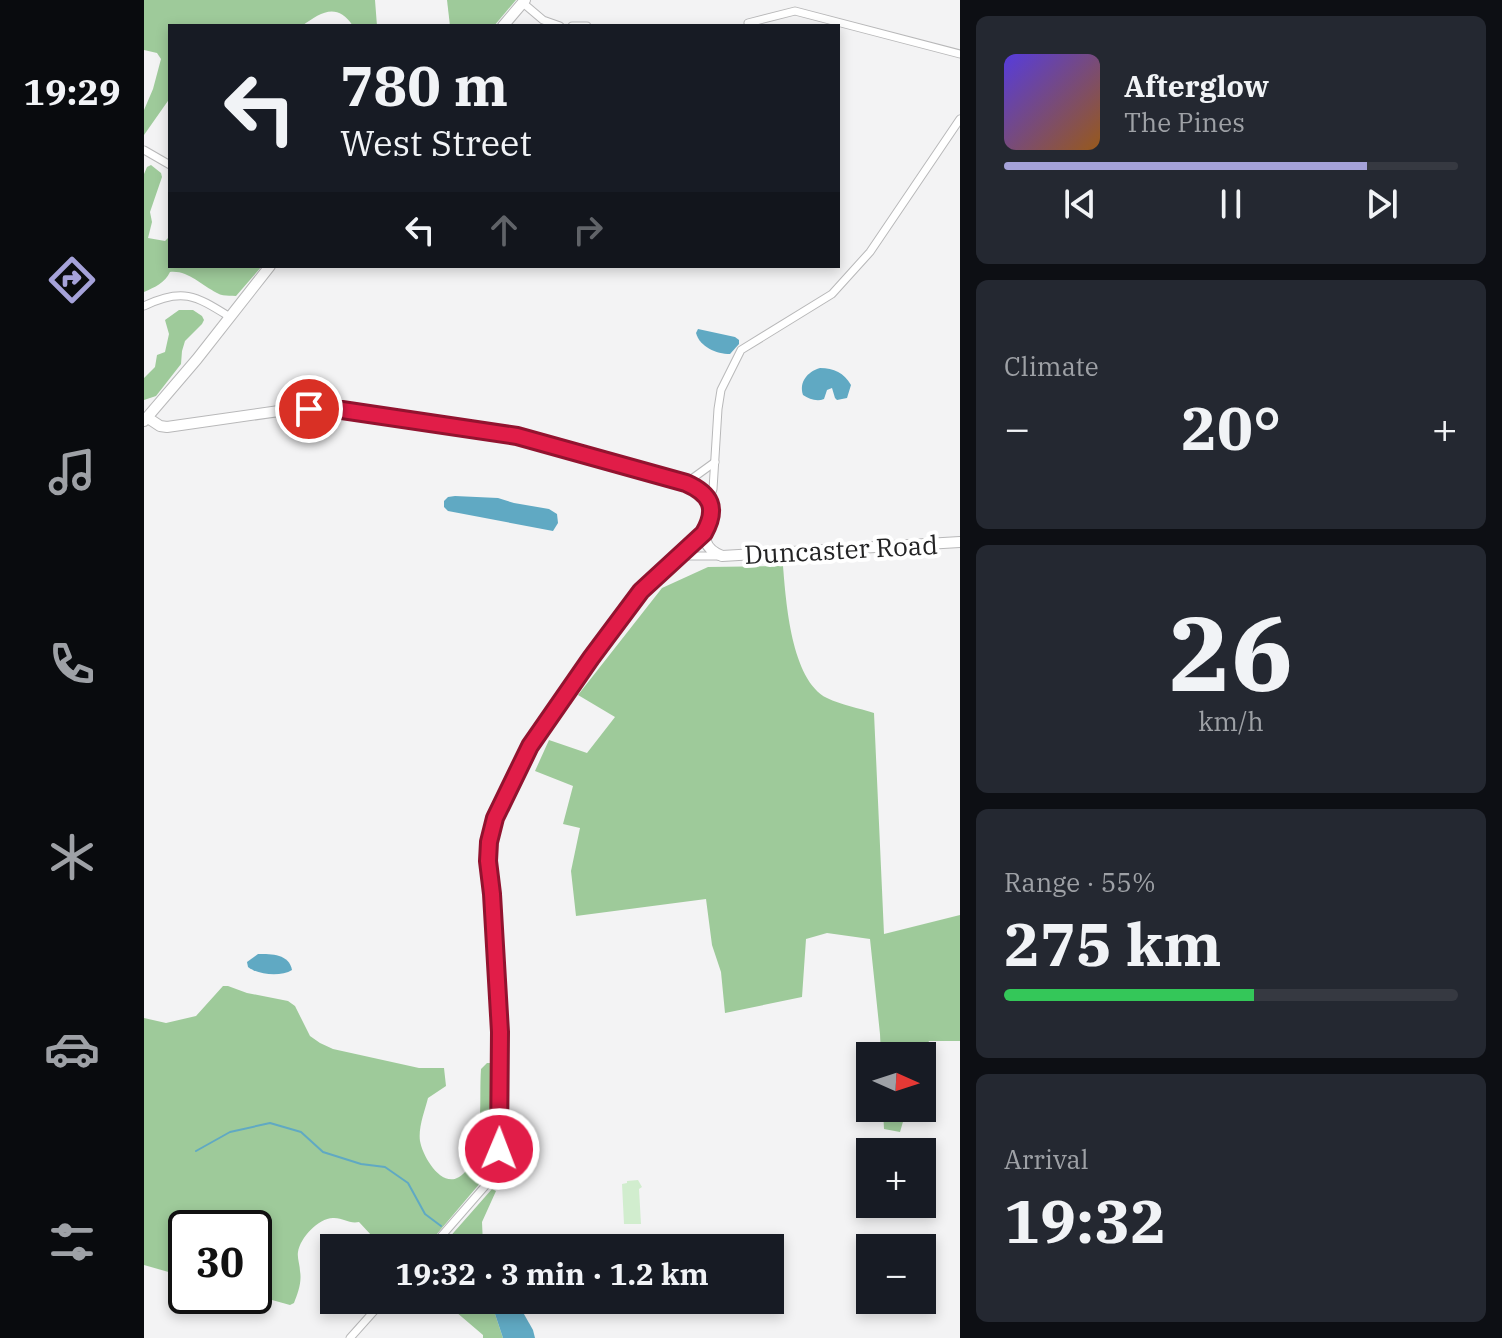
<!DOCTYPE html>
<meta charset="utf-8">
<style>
body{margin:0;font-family:"IBM Plex Serif",serif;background:#242831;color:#f1f3f6;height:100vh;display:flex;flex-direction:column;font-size:30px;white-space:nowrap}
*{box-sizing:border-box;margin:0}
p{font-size:26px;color:#9ea1a6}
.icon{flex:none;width:44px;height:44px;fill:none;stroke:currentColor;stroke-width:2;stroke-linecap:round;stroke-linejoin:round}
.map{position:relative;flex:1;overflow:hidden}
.details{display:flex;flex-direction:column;gap:16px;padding:16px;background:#0d0f14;width:542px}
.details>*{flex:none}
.top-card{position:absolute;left:24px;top:24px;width:672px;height:244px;border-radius:0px;box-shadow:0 4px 12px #0003;background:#171b24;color:#f1f3f6;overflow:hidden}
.needle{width:52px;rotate:93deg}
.buttons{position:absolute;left:712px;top:1042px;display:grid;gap:16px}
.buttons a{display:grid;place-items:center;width:80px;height:80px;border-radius:0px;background:#171b24;box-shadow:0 4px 12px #0003;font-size:40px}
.speed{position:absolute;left:24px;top:1210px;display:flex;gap:16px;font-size:40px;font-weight:700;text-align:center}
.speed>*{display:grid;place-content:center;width:104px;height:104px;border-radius:50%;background:#171b24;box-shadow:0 4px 12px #0003;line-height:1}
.speed .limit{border:4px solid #111;border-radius:12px;background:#fff;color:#111}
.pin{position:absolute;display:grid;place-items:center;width:68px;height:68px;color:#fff;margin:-34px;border:4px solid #fff;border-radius:50%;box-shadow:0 2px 8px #0007}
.me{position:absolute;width:88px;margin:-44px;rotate:1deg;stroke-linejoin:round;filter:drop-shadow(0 0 6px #0008)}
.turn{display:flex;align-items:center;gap:28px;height:168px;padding:0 40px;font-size:36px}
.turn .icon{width:104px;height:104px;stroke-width:2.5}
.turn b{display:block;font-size:56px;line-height:68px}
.lanes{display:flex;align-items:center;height:76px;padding:0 40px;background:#0003;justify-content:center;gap:40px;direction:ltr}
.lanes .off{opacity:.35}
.big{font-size:60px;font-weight:700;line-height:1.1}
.details .card{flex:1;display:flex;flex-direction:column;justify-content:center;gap:12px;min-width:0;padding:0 28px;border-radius:12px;background:#242831}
.details .dial{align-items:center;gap:0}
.dial b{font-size:104px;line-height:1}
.song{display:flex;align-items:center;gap:24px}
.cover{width:96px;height:96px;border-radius:12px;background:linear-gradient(135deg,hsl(250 70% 55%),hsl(30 70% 35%))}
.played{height:8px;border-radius:4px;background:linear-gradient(90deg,#a5a2d9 80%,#363941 80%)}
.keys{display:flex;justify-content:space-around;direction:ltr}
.heat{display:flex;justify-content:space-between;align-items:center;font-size:44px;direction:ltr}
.charge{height:12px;border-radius:6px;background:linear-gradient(90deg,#34c759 55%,#363941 0)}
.trip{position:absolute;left:176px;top:1234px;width:464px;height:80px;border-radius:0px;background:#171b24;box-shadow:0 4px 12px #0003;font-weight:700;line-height:80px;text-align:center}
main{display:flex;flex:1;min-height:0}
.dock{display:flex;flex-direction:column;width:144px;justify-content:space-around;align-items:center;background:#090b0e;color:#9ea1a6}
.dock .icon{width:56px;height:56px}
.dock .selected{color:#a5a2d9}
.dock b{font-size:36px;color:#f1f3f6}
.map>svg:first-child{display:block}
.green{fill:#d1edce}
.forest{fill:#9eca9a}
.water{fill:#60a9c3}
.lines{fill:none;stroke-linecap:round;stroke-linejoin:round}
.stream{stroke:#60a9c3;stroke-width:2}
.street-casing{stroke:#b8b8b9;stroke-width:9}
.secondary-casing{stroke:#b8b8b9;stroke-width:12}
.street{stroke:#fff;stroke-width:7}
.secondary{stroke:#fff;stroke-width:10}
.route-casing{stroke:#92132f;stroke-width:20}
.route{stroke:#e11d48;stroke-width:14}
.labels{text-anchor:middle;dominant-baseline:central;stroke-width:8;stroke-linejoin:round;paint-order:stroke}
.street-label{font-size:26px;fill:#232324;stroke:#fff}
</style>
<main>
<nav class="dock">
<b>19:29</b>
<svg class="icon selected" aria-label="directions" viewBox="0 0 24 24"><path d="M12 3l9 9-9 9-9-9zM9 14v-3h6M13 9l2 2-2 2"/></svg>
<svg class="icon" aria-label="music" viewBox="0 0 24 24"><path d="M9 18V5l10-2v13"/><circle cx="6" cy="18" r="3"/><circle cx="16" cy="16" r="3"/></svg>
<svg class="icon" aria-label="phone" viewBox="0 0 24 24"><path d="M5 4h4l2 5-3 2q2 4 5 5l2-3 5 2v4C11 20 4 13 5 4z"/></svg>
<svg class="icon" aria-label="climate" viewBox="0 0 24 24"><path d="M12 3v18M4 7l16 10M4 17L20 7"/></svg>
<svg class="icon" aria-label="car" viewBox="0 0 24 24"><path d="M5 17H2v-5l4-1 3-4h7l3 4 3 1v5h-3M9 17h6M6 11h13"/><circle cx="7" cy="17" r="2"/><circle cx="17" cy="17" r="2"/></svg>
<svg class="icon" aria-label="filters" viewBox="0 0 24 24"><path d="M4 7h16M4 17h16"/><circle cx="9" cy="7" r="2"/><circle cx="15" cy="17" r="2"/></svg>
</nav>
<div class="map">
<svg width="816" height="1338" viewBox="0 0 816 1338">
<rect width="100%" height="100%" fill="#f3f3f4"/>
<polygon class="green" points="494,1180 498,1187 495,1189 497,1224 480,1224 478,1184 483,1183 483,1181"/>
<g class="forest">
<path d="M 0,0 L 231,0 L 233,26 L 209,26 C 193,2 177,12 158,26 L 26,26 L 26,98 L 0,135 L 0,110 L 9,89 L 17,59 L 13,53 L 0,50 Z"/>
<polygon points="303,0 372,0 350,26 306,26"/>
<path d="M 7,165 L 17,173 L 18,177 L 6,212 L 8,222 L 4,238 L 21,241 L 26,236 L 26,266 L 118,266 L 92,296 C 85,295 79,297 73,293 C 57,285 44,270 26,272 C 21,283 11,287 0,292 L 0,174 L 3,167 Z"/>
<polygon points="35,310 49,310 58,316 60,320 58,324 41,341 38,351 37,364 12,396 0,400 0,378 11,367 13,355 21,352 25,334 21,320"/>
<path d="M 639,566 C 642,601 647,680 683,698 C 697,705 715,708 730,713 L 740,934 L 816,915 L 816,1041 L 785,1041 L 778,1057 L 737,1056 L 736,1034 L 726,939 L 683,933 L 662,939 L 658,997 L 581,1013 L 577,972 L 568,945 L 562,899 L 432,916 L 427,871 L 436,828 L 419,824 L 429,786 L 391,771 L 405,740 L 443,753 L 471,717 L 434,695 L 518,588 L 564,567 Z"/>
<path d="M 79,986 L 84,986 L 103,993 L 144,1001 L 151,1006 L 166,1036 L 176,1043 L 189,1049 L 275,1068 L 300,1068 L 302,1086 L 284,1098 C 281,1110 274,1128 276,1141 C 279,1158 301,1195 321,1172 C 324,1169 325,1164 326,1161 C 340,1132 335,1099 337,1069 L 343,1063 L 347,1063 L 353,1073 L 349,1145 L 345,1165 L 337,1182 L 281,1248 L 231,1248 L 228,1236 L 215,1222 C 205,1224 200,1218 190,1218 C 175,1217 156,1238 154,1252 C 153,1258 156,1265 156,1271 C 158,1282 154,1293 150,1303 L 146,1305 L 110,1295 L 110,1228 L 42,1228 L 42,1277 L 0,1265 L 0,1018 L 22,1023 L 52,1016 Z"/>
<polygon points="739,1108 763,1108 756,1132 740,1129"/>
<polygon points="348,1189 352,1191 338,1222 339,1245 342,1248 296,1248"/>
<polygon points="298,1300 352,1300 349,1308 359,1338 339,1338 339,1335"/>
</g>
<g class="water">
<path d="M 554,329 L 591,337 L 595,340 L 595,344 L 586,354 C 572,354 556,347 552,333 Z"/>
<path d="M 676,368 C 690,368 700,373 707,385 L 703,398 L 693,400 L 691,398 L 688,388 L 683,390 L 680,399 C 673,402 665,399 659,395 C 655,382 663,372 676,368 Z"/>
<polygon points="311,496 354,498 370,503 405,509 413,514 414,523 409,531 304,511 300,507 300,501 304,497"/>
<path d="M 114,954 C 128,954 145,954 148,970 C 137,977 114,975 104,967 L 103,962 Z"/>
<polygon points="352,1300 372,1300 389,1330 391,1338 359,1338 349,1308"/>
</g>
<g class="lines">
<g class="stream">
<polyline points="52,1151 86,1132 126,1123 157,1132 179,1152 217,1164 241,1167 264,1183 281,1214 297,1226"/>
<polyline points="308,1235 317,1248"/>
</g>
<defs>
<g id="street">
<polyline points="379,3 399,20 416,26"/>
<polyline points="604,23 651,11 816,54"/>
<polyline points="428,26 443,26"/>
<polyline points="0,150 26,165"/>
<path d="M 0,306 C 39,287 52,296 86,317"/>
<polyline points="542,483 571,462"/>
<polyline points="565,500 569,489 574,409 577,390 597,350 688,294 726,252 816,119"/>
<polyline points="536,556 577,556"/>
<polyline points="287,1248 342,1185 355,1149 356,1032 348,894 344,861 345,842 351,818 386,746 447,658 497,591 560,533"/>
<polyline points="206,1338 240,1300"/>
</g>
<g id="secondary">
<polyline points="359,26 381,0"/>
<path d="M 4,418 L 16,426 L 23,427 L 142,410 L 165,409 L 198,410 L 373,436 L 542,483 C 599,507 534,538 578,556 L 816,542"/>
<polyline points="0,421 53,359 126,266"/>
</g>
</defs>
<use href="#street" class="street-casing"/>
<use href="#secondary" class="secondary-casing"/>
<use href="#street" class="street"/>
<use href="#secondary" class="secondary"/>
</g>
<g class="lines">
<defs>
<path id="route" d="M 165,409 L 198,410 L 373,436 L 542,483 C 567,494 574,508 560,533 L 497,591 L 447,658 L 386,746 L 351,818 L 345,842 L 344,861 L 348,894 L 356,1032 L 355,1149"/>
</defs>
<use href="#route" class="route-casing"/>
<use href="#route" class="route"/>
</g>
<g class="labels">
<g class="street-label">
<text transform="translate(697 549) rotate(-3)">Duncaster Road</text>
</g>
</g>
</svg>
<div class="buttons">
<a><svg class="needle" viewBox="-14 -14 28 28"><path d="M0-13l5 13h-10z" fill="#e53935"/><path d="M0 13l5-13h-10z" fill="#9ea1a6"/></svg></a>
<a>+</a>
<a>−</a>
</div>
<div class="speed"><div class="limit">30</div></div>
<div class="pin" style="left:165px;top:409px;background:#d93025"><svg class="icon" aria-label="arrive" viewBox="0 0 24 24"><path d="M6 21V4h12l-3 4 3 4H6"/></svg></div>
<svg class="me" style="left:355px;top:1149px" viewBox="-20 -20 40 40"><circle r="17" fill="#e11d48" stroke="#fff" stroke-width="3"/><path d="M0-11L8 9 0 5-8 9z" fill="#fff"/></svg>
<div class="trip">19:32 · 3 min · 1.2 km</div>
<div class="top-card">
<div class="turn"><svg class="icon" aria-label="left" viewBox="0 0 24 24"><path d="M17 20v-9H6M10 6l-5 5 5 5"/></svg><div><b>780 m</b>West Street</div></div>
<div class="lanes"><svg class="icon" aria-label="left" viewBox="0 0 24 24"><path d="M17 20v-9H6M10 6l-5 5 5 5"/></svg><svg class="icon off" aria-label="ahead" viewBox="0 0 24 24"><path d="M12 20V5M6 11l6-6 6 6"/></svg><svg class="icon off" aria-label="right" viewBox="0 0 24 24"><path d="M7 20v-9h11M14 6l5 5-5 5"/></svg></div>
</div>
</div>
<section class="details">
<div class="card">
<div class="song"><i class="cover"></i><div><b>Afterglow</b><p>The Pines</p></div></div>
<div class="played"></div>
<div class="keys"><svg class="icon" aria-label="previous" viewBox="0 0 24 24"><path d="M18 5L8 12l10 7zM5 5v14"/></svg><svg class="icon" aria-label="pause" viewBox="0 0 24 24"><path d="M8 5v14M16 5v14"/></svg><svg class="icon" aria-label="next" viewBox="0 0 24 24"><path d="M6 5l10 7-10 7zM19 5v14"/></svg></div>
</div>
<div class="card"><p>Climate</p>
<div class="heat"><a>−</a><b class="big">20°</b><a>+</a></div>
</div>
<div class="card dial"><b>26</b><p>km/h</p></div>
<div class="card"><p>Range · 55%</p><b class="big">275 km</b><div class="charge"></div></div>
<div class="card"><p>Arrival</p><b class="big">19:32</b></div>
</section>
</main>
